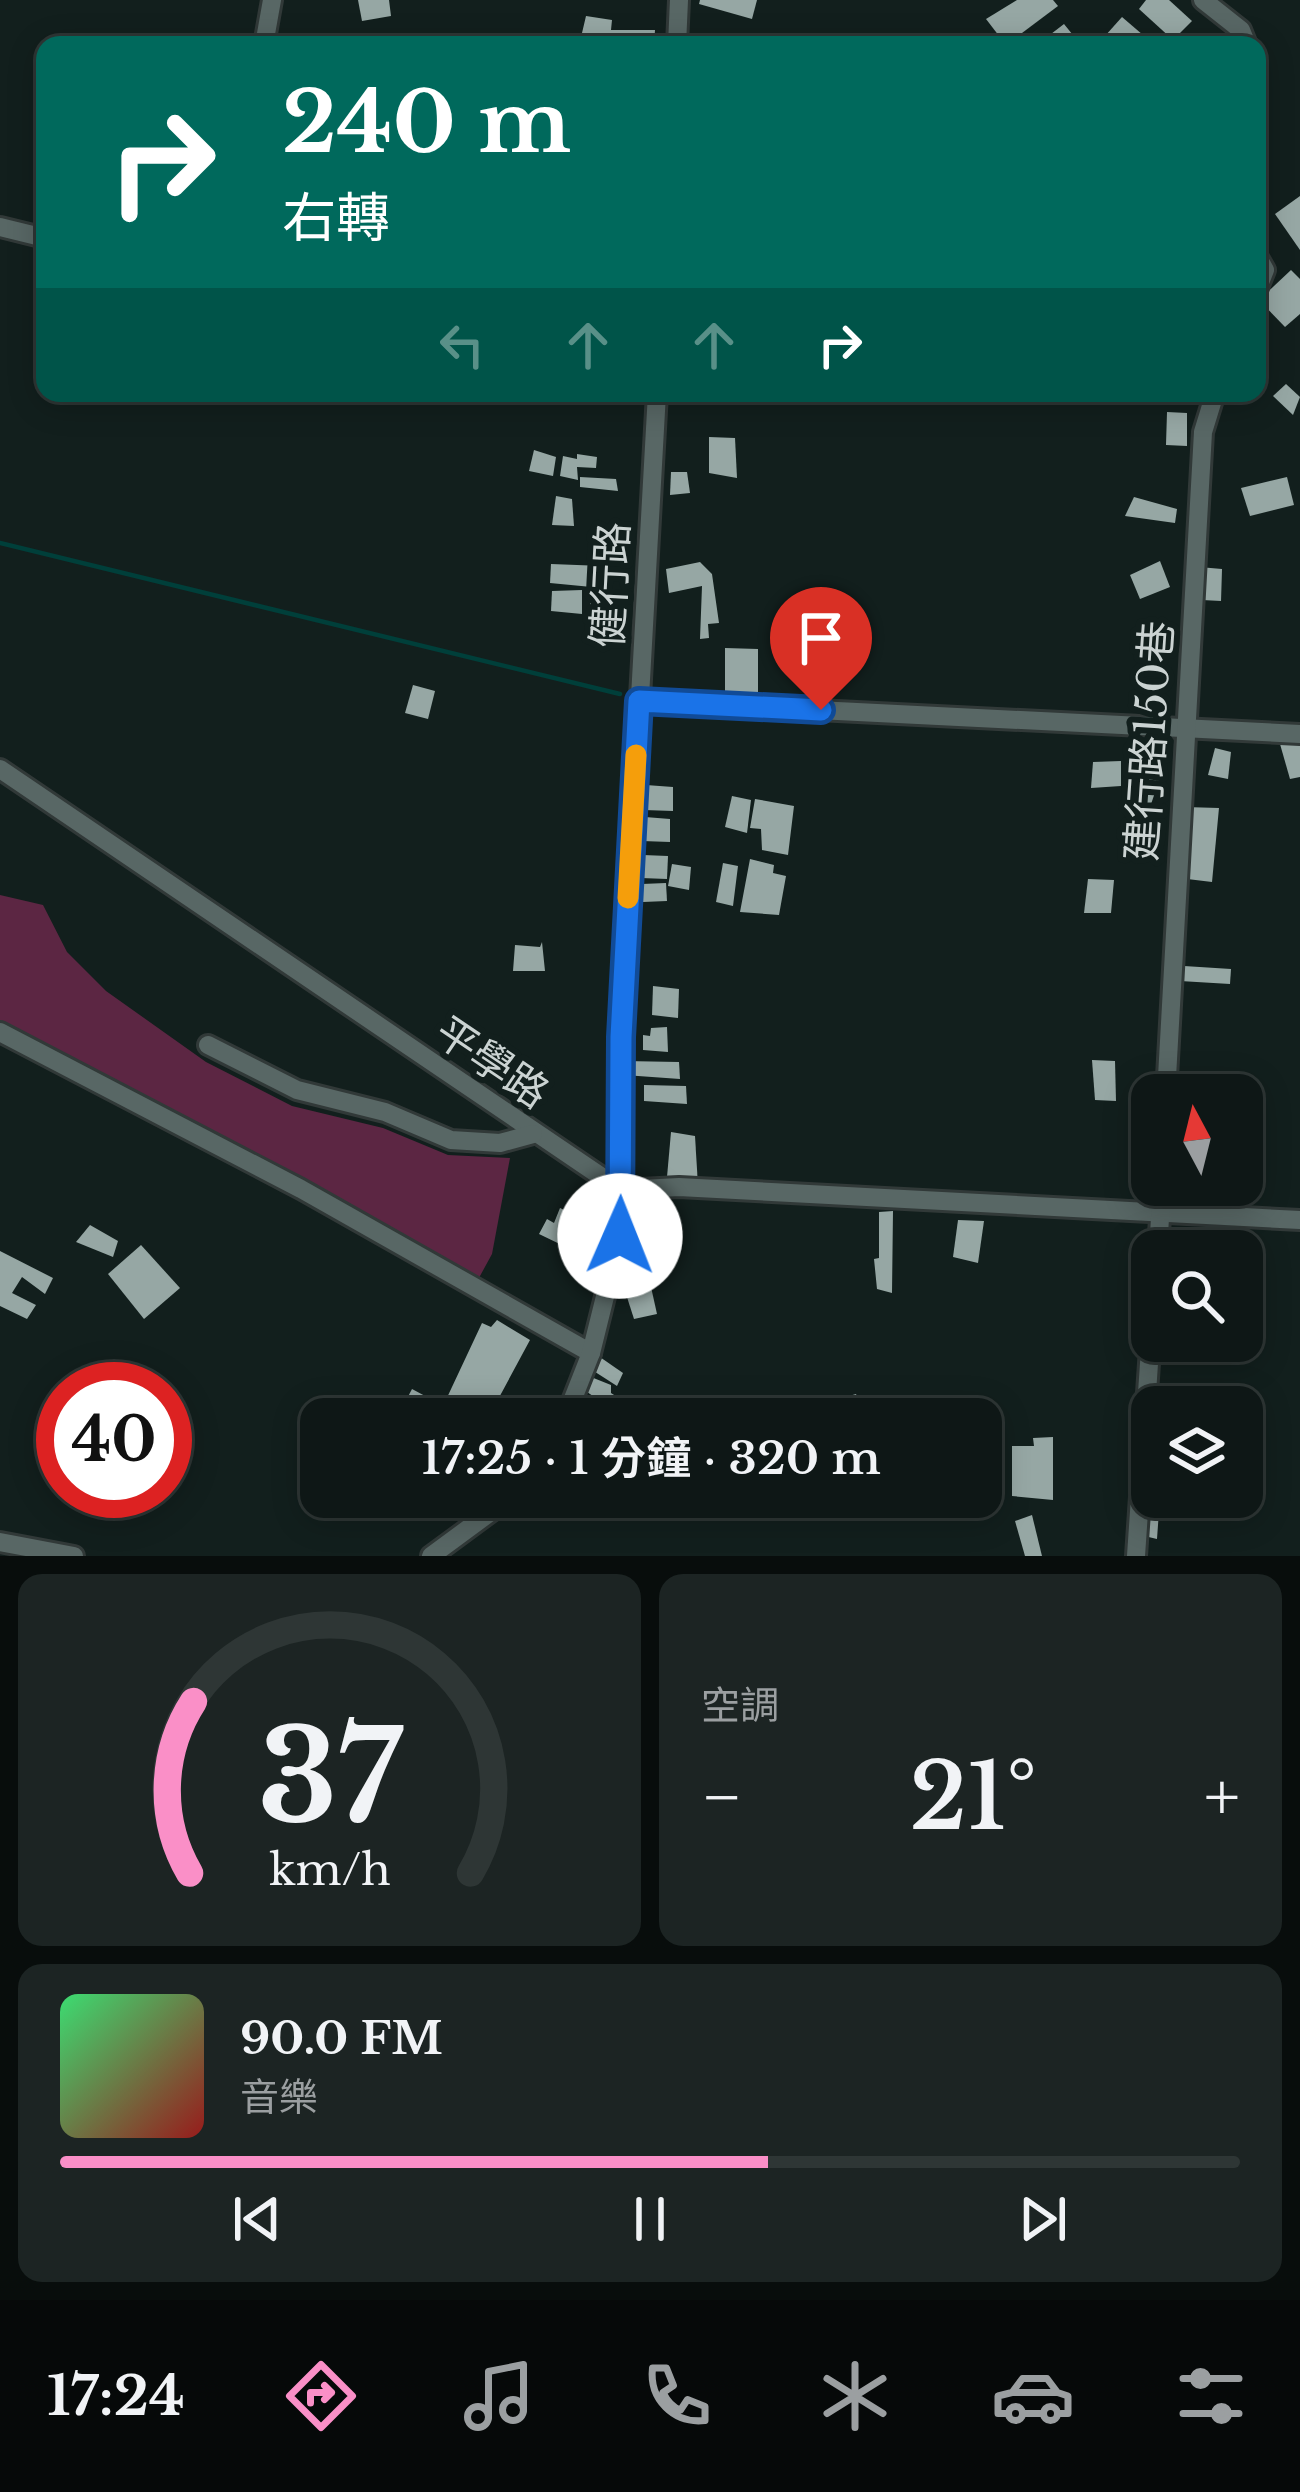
<!DOCTYPE html>
<html lang="zh-TW">
<meta charset="utf-8">
<style>
body{margin:0;font-family:"Libre Baskerville","Noto Sans TC",serif;background:#1c2423;color:#f1f3f6;height:100vh;display:flex;flex-direction:column;font-size:45px;white-space:nowrap}
*{box-sizing:border-box;margin:0}
p{font-size:39px;color:#9b9fa1}
.icon{flex:none;width:66px;height:66px;fill:none;stroke:currentColor;stroke-width:2;stroke-linecap:round;stroke-linejoin:round}
.map{position:relative;height:1556px;overflow:hidden}
.sheet{display:flex;flex-direction:column;gap:18px;padding:18px;background:#080d0c;flex:1}
.sheet>*{flex:none}
.top-card{position:absolute;left:36px;top:36px;width:1230px;height:366px;border-radius:24px;box-shadow:0 6px 30px #0003,0 0 0 3px #2e3635;background:#00695c;color:#fff;overflow:hidden}
.needle{width:78px;rotate:353deg}
.buttons{position:absolute;left:1131px;top:1074px;display:grid;gap:24px}
.buttons a{display:grid;place-items:center;width:132px;height:132px;border-radius:24px;background:#0e1716;box-shadow:0 6px 30px #0003,0 0 0 3px #2e3635;font-size:60px}
.speed{position:absolute;left:36px;top:1362px;display:flex;gap:24px;font-size:60px;font-weight:700;text-align:center}
.speed>*{display:grid;place-content:center;width:156px;height:156px;border-radius:50%;background:#0e1716;box-shadow:0 6px 30px #0003,0 0 0 3px #2e3635;line-height:1}
.speed .limit{border:18px solid #d22;background:#fff;color:#111}
.pin{position:absolute;display:grid;place-items:center;width:102px;height:102px;color:#fff;margin:-123px -51px;border-radius:50% 50% 50% 0;rotate:-45deg;box-shadow:0 0 12px #0007}
.pin .icon{rotate:45deg}
.me{position:absolute;width:132px;margin:-66px;rotate:1deg;stroke-linejoin:round;filter:drop-shadow(0 0 9px #0008)}
.turn{display:flex;align-items:center;gap:42px;height:252px;padding:0 48px;font-size:54px}
.turn .icon{width:156px;height:156px;stroke-width:2.5}
.turn b{display:block;font-size:84px;line-height:102px}
.lanes{display:flex;align-items:center;height:114px;padding:0 48px;background:#0003;justify-content:center;gap:60px;direction:ltr}
.lanes .off{opacity:.35}
.big{font-size:90px;font-weight:600;line-height:1.1}
.sheet .widget{flex:1;display:flex;flex-direction:column;justify-content:center;gap:18px;min-width:0;padding:0 42px;border-radius:24px;background:#1c2423}
.sheet .dial{align-items:center;gap:0}
.dial svg{height:312px;overflow:visible;fill:none;stroke:#2e3635;stroke-width:7;stroke-linecap:round;text-anchor:middle}
.dial text{fill:#f1f3f6;stroke:none}
.song{display:flex;align-items:center;gap:36px}
.cover{width:144px;height:144px;border-radius:18px;background:linear-gradient(135deg,hsl(140 70% 55%),hsl(0 70% 35%))}
.played{height:12px;border-radius:6px;background:linear-gradient(90deg,#fa8fc7 60%,#2e3635 60%)}
.keys{display:flex;justify-content:space-around;direction:ltr}
.heat{display:flex;justify-content:space-between;align-items:center;font-size:66px;direction:ltr}
.sheet .tiles{flex:1;display:grid;gap:18px;grid-template-columns:1fr 1fr}
.widget:last-child{grid-column:span 2}
.trip{position:absolute;left:300px;top:1398px;width:702px;height:120px;border-radius:24px;background:#0e1716;box-shadow:0 6px 30px #0003,0 0 0 3px #2e3635;font-weight:600;line-height:120px;text-align:center}
.menu{display:flex;height:192px;justify-content:space-around;align-items:center;background:#060909;color:#9b9fa1}
.menu .icon{width:84px;height:84px}
.menu .selected{color:#fa8fc7}
.menu b{font-size:54px;color:#f1f3f6}
.map>svg:first-child{display:block}
.green{fill:#5c2643}
.lines{fill:none;stroke-linecap:round;stroke-linejoin:round}
.stream{stroke:#003f3a;stroke-width:4.5}
.building{fill:#96a7a4}
.minor-casing{stroke:#313938;stroke-width:24}
.minor{stroke:#586765;stroke-width:18}
.route-casing{stroke:#114b97;stroke-width:30}
.route{stroke:#1a73e8;stroke-width:21}
.slow{stroke:#f59e0b;stroke-width:21}
.labels{text-anchor:middle;dominant-baseline:central;stroke-width:12;stroke-linejoin:round;paint-order:stroke}
.street-label{font-size:42px;fill:#cbd3d2;stroke:#121f1d}
</style>
<div class="map">
<svg width="1300" height="1556" viewBox="0 0 1300 1556">
<rect width="100%" height="100%" fill="#121f1d"/>
<polygon class="green" points="0,895 43,905 67,952 106,991 206,1062 292,1106 383,1128 448,1155 510,1158 492,1254 474,1287 0,1036"/>
<g class="lines">
<polyline class="stream" points="0,543 620,694"/>
</g>
<g class="building">
<polygon points="358,0 389,0 391,16 362,21"/>
<polygon points="700,0 757,0 752,19 699,4"/>
<polygon points="1017,0 1053,0 1058,6 1006,45 986,19"/>
<polygon points="1146,0 1169,0 1192,21 1173,40 1139,9"/>
<polygon points="586,16 612,20 611,30 655,30 654,45 592,45 593,34 582,33"/>
<polygon points="1122,17 1143,35 1133,45 1115,45 1105,36"/>
<polygon points="1064,24 1081,45 1026,45 1032,40 1038,44"/>
<polygon points="1300,196 1300,250 1275,214"/>
<polygon points="1291,270 1300,279 1300,314 1285,327 1259,300"/>
<polygon points="1286,384 1300,397 1293,415 1273,396"/>
<polygon points="1167,412 1187,413 1187,446 1166,445"/>
<polygon points="709,437 735,438 737,478 709,473"/>
<polygon points="534,450 556,457 553,476 529,471"/>
<polygon points="577,454 597,457 596,468 577,467 578,480 560,476 563,456 577,459"/>
<polygon points="671,472 687,472 690,493 670,495"/>
<polygon points="580,477 616,479 618,491 580,487"/>
<polygon points="1287,477 1294,505 1250,516 1241,488"/>
<polygon points="556,496 572,499 574,526 552,525"/>
<polygon points="1134,497 1177,509 1175,523 1125,516"/>
<polygon points="1160,561 1170,587 1140,599 1130,575"/>
<polygon points="700,562 712,574 719,623 708,624 709,638 700,639 702,586 669,593 666,569"/>
<polygon points="551,564 603,566 602,588 550,583"/>
<polygon points="1199,567 1222,569 1221,601 1202,600"/>
<polygon points="582,590 582,614 551,611 552,591"/>
<polygon points="590,591 604,592 604,622 590,622"/>
<polygon points="725,648 758,649 758,696 725,693"/>
<polygon points="413,685 435,691 428,719 405,713"/>
<polygon points="1278,737 1300,738 1300,777 1290,779"/>
<polygon points="1215,748 1231,752 1228,779 1208,775"/>
<polygon points="1121,761 1121,786 1091,788 1093,762"/>
<polygon points="1151,767 1162,772 1149,810 1134,806"/>
<polygon points="646,785 673,787 673,811 644,810"/>
<polygon points="732,796 751,800 747,833 725,827"/>
<polygon points="755,799 794,806 788,855 762,850 761,829 750,828"/>
<polygon points="1185,807 1219,808 1212,882 1179,878"/>
<polygon points="645,817 670,819 670,842 642,841"/>
<polygon points="643,855 668,856 667,879 641,878"/>
<polygon points="750,859 774,865 773,873 786,876 779,915 740,912"/>
<polygon points="723,863 738,866 733,906 716,902"/>
<polygon points="672,864 691,867 689,890 668,886"/>
<polygon points="1088,879 1114,880 1111,913 1084,913"/>
<polygon points="666,883 667,901 643,902 642,884"/>
<polygon points="542,942 545,971 513,971 515,945 540,947"/>
<polygon points="1184,966 1231,969 1230,984 1180,981"/>
<polygon points="653,986 679,989 678,1018 652,1015"/>
<polygon points="667,1027 668,1052 643,1050 643,1035 650,1036 651,1028"/>
<polygon points="1092,1060 1115,1061 1116,1101 1095,1100"/>
<polygon points="624,1061 679,1062 680,1079 624,1075"/>
<polygon points="644,1085 686,1086 687,1104 644,1101"/>
<polygon points="671,1132 695,1136 698,1186 667,1177"/>
<polygon points="560,1208 580,1217 568,1248 539,1234 547,1219 554,1223"/>
<polygon points="893,1211 892,1293 877,1289 874,1259 879,1258 879,1212"/>
<polygon points="958,1220 984,1221 978,1263 953,1257"/>
<polygon points="90,1225 118,1241 113,1257 76,1242"/>
<polygon points="644,1240 653,1275 619,1284 621,1259 629,1258 626,1243"/>
<polygon points="141,1245 180,1288 144,1319 108,1274"/>
<polygon points="0,1251 53,1278 45,1294 22,1277 12,1293 36,1305 27,1319 0,1306"/>
<polygon points="651,1287 657,1314 634,1319 626,1294"/>
<polygon points="497,1320 530,1340 488,1418 479,1411 474,1419 444,1404 482,1323 491,1327"/>
<polygon points="597,1355 623,1373 617,1386 589,1368"/>
<polygon points="591,1377 611,1385 611,1393 651,1419 625,1419 583,1389"/>
<polygon points="412,1389 427,1397 418,1415 401,1410"/>
<polygon points="856,1394 862,1409 886,1405 890,1419 825,1419 836,1414 835,1400"/>
<polygon points="586,1395 622,1419 575,1415"/>
<polygon points="1053,1437 1053,1500 1012,1496 1012,1446 1034,1446 1033,1438"/>
<polygon points="1144,1476 1152,1477 1152,1497 1160,1497 1157,1539 1140,1535"/>
<polygon points="848,1497 885,1497 888,1512 856,1518"/>
<polygon points="1032,1515 1042,1556 1025,1556 1015,1521"/>
</g>
<g class="lines">
<defs>
<g id="minor">
<polyline points="1203,0 1241,30 1247,45"/>
<polyline points="264,45 272,0"/>
<polyline points="677,45 679,0"/>
<polyline points="0,227 45,238"/>
<polyline points="1257,256 1265,270 1257,290"/>
<polyline points="639,701 1300,734"/>
<polyline points="0,769 621,1190 679,1187 1300,1220"/>
<polyline points="0,1032 301,1189 591,1353"/>
<polyline points="208,1045 297,1090 385,1112 451,1140 500,1143 533,1134"/>
<polyline points="1166,1095 1203,432 1215,393"/>
<polyline points="1158,1251 1162,1185"/>
<polyline points="565,1419 591,1353 620,1236 621,1037 657,393"/>
<polyline points="0,1542 74,1556"/>
<polyline points="431,1556 511,1497"/>
<polyline points="1136,1556 1152,1319"/>
</g>
</defs>
<use href="#minor" class="minor-casing"/>
<use href="#minor" class="minor"/>
</g>
<g class="lines">
<defs>
<polyline id="route" points="620,1236 621,1037 639,701 821,710"/>
</defs>
<use href="#route" class="route-casing"/>
<use href="#route" class="route"/>
<polyline class="slow" points="628,898 636,755"/>
</g>
<g class="labels">
<g class="street-label">
<text transform="translate(610 585) rotate(-87)">健行路</text>
<text transform="translate(1149 741) rotate(-86)">建行路150巷</text>
<text transform="translate(492 1062) rotate(34)">平學路</text>
</g>
</g>
</svg>
<div class="buttons">
<a><svg class="needle" viewBox="-14 -14 28 28"><path d="M0-13l5 13h-10z" fill="#e53935"/><path d="M0 13l5-13h-10z" fill="#9b9fa1"/></svg></a>
<a><svg class="icon" aria-label="search" viewBox="0 0 24 24"><circle cx="10" cy="10" r="6"/><path d="M15 15l6 6"/></svg></a>
<a><svg class="icon" aria-label="layers" viewBox="0 0 24 24"><path d="M12 4l9 5-9 5-9-5zM3 14l9 5 9-5"/></svg></a>
</div>
<div class="speed"><div class="limit">40</div></div>
<div class="pin" style="left:821px;top:710px;background:#d93025"><svg class="icon" aria-label="arrive" viewBox="0 0 24 24"><path d="M6 21V4h12l-3 4 3 4H6"/></svg></div>
<svg class="me" style="left:620px;top:1236px" viewBox="-20 -20 40 40"><circle r="19" fill="#fff"/><path d="M0-13L10 11 0 6-10 11z" fill="#1a73e8"/></svg>
<div class="trip">17:25 · 1 分鐘 · 320 m</div>
<div class="top-card">
<div class="turn"><svg class="icon" aria-label="right" viewBox="0 0 24 24"><path d="M7 20v-9h11M14 6l5 5-5 5"/></svg><div><b>240 m</b>右轉</div></div>
<div class="lanes"><svg class="icon off" aria-label="left" viewBox="0 0 24 24"><path d="M17 20v-9H6M10 6l-5 5 5 5"/></svg><svg class="icon off" aria-label="ahead" viewBox="0 0 24 24"><path d="M12 20V5M6 11l6-6 6 6"/></svg><svg class="icon off" aria-label="ahead" viewBox="0 0 24 24"><path d="M12 20V5M6 11l6-6 6 6"/></svg><svg class="icon" aria-label="right" viewBox="0 0 24 24"><path d="M7 20v-9h11M14 6l5 5-5 5"/></svg></div>
</div>
</div>
<section class="sheet">
<div class="tiles">
<div class="widget dial"><svg viewBox="0 0 100 80">
<path d="M14 69A42 42 0 1 1 86 69"/>
<path d="M14 69A42 42 0 0 1 15 25" stroke="#fa8fc7"/>
<text x="50" y="56" font-size="32" font-weight="700">37</text>
<text x="50" y="72" font-size="11">km/h</text>
</svg></div>
<div class="widget"><p>空調</p>
<div class="heat"><a>−</a><b class="big">21°</b><a>+</a></div>
</div>
<div class="widget">
<div class="song"><i class="cover"></i><div><b>90.0 FM</b><p>音樂</p></div></div>
<div class="played"></div>
<div class="keys"><svg class="icon" aria-label="previous" viewBox="0 0 24 24"><path d="M18 5L8 12l10 7zM5 5v14"/></svg><svg class="icon" aria-label="pause" viewBox="0 0 24 24"><path d="M8 5v14M16 5v14"/></svg><svg class="icon" aria-label="next" viewBox="0 0 24 24"><path d="M6 5l10 7-10 7zM19 5v14"/></svg></div>
</div>
</div>
</section>
<nav class="menu">
<b>17:24</b>
<svg class="icon selected" aria-label="directions" viewBox="0 0 24 24"><path d="M12 3l9 9-9 9-9-9zM9 14v-3h6M13 9l2 2-2 2"/></svg>
<svg class="icon" aria-label="music" viewBox="0 0 24 24"><path d="M9 18V5l10-2v13"/><circle cx="6" cy="18" r="3"/><circle cx="16" cy="16" r="3"/></svg>
<svg class="icon" aria-label="phone" viewBox="0 0 24 24"><path d="M5 4h4l2 5-3 2q2 4 5 5l2-3 5 2v4C11 20 4 13 5 4z"/></svg>
<svg class="icon" aria-label="climate" viewBox="0 0 24 24"><path d="M12 3v18M4 7l16 10M4 17L20 7"/></svg>
<svg class="icon" aria-label="car" viewBox="0 0 24 24"><path d="M5 17H2v-5l4-1 3-4h7l3 4 3 1v5h-3M9 17h6M6 11h13"/><circle cx="7" cy="17" r="2"/><circle cx="17" cy="17" r="2"/></svg>
<svg class="icon" aria-label="filters" viewBox="0 0 24 24"><path d="M4 7h16M4 17h16"/><circle cx="9" cy="7" r="2"/><circle cx="15" cy="17" r="2"/></svg>
</nav>
